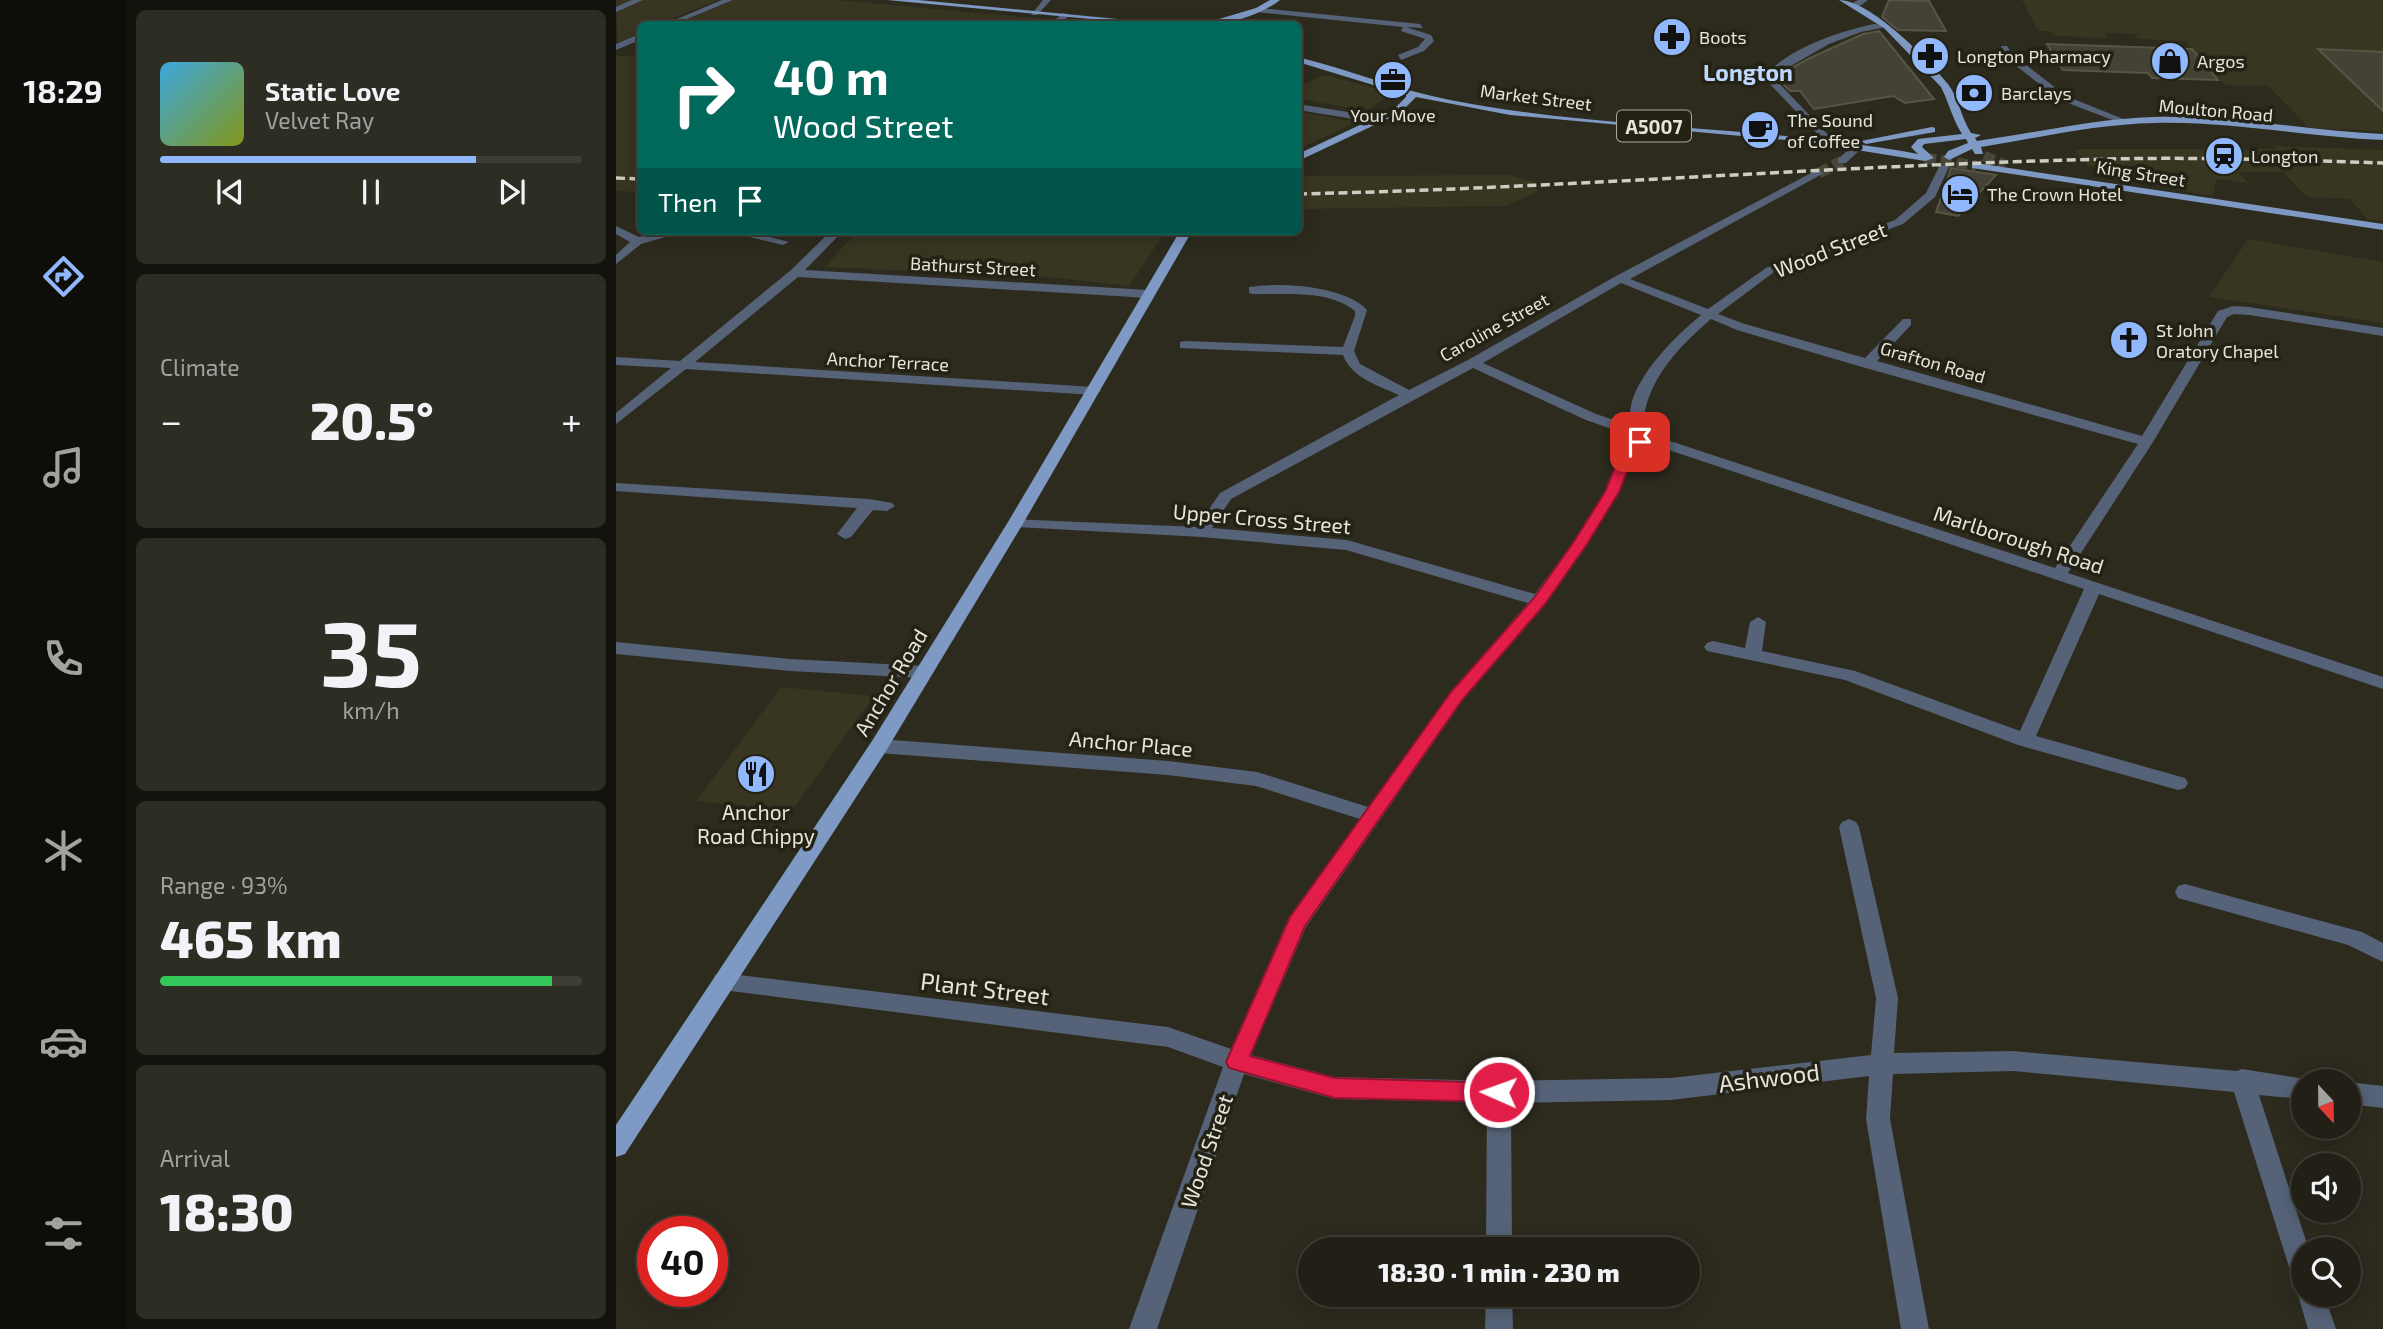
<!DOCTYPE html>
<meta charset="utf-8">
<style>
body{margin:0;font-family:"Exo 2",sans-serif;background:#2e2d23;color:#f1f3f6;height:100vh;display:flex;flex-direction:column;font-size:26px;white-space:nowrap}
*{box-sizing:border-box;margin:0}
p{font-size:23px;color:#a2a3a1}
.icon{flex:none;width:38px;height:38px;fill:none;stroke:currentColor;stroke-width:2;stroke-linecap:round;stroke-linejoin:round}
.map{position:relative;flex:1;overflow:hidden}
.side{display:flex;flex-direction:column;gap:10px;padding:10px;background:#13120c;width:490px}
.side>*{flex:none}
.guide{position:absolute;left:21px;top:21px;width:665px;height:214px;border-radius:10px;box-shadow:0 4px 18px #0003,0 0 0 2px #3f3e35;background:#00695c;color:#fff;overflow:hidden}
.needle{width:46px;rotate:158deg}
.tools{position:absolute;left:1675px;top:1069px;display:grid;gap:14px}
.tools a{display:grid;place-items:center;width:70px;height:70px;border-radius:50%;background:#222016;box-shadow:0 4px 18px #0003,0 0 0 2px #3f3e35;font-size:35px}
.speed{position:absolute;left:21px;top:1216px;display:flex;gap:14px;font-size:35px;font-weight:700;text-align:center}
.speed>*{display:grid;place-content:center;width:91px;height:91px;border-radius:50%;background:#222016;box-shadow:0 4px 18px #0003,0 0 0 2px #3f3e35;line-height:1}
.speed .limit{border:10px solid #d22;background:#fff;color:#111}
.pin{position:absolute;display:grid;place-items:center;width:60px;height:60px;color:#fff;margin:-30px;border-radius:14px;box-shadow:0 4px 10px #0006}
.me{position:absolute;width:77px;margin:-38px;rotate:272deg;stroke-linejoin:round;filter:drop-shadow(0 0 5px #0008)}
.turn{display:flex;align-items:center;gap:24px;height:147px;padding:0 21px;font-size:32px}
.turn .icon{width:91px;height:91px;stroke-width:2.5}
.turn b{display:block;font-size:49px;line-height:60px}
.then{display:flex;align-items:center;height:66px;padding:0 21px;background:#0003;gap:14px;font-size:26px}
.big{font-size:52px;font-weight:800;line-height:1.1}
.side .tile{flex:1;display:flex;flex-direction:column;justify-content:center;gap:10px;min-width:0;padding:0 24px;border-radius:10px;background:#2e2d23}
.side .dial{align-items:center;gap:0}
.dial b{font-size:91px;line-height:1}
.song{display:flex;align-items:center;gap:21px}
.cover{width:84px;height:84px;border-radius:10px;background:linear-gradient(135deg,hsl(200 70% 55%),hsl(70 70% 35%))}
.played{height:7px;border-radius:4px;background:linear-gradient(90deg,#91b8fd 75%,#3f3e35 75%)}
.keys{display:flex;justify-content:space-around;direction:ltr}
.heat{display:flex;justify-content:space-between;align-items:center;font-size:38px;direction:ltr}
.charge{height:10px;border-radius:5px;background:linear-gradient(90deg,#34c759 93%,#3f3e35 0)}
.trip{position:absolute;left:682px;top:1237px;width:402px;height:70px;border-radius:35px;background:#222016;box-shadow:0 4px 18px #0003,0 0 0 2px #3f3e35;font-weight:800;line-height:70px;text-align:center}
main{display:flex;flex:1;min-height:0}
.tab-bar{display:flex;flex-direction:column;width:126px;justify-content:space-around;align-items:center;background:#0e0d09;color:#a2a3a1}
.tab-bar .icon{width:49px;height:49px}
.tab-bar .selected{color:#91b8fd}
.tab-bar b{font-size:32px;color:#f1f3f6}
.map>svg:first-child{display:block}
.built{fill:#383521}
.building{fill:#444234;stroke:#575546;stroke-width:2}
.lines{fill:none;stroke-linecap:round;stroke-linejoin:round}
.minor-tunnel{stroke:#49473a;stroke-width:11;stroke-dasharray:11 5;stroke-linecap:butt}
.major-tunnel{stroke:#49473a;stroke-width:11;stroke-dasharray:11 5;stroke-linecap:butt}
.minor{fill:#566278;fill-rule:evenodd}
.major{fill:#7f99c5;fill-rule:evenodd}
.rail{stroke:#cecdc3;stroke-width:3.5;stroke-dasharray:9 4.5;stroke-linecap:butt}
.route{fill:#e11d48;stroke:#92132f;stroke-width:2}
.labels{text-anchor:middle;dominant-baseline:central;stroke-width:7;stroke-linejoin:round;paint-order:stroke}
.far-poi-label{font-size:18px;fill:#e6e5dc;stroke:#232215;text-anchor:start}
.far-street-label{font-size:18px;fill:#e6e5dc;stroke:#232215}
.shield{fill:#232215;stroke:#acaaa0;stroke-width:2}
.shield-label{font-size:19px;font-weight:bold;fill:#e6e5dc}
.street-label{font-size:21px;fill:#e6e5dc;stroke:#232215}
.poi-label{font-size:21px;fill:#e6e5dc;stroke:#232215}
.far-district-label{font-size:23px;font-weight:bold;fill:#bfd6fd;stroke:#232215}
.near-street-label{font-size:24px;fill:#e6e5dc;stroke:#232215}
</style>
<main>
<nav class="tab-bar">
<b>18:29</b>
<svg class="icon selected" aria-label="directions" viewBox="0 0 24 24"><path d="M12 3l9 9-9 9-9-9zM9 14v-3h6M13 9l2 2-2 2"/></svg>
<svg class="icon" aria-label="music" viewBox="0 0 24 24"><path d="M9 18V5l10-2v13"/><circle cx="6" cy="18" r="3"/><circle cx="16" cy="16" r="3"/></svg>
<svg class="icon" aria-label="phone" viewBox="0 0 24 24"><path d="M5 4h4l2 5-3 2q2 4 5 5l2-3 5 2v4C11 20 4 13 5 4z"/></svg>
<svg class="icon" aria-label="climate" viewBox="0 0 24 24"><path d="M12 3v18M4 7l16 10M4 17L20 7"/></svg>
<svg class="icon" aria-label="car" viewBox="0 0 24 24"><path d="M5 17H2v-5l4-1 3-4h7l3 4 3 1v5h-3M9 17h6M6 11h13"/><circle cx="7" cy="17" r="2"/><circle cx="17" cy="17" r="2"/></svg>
<svg class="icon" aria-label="filters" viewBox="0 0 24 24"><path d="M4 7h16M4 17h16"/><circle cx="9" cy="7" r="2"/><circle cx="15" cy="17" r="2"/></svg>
</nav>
<section class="side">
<div class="tile">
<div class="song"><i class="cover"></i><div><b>Static Love</b><p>Velvet Ray</p></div></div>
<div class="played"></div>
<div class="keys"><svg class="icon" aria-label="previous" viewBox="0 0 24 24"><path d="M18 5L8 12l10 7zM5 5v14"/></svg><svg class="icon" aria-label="pause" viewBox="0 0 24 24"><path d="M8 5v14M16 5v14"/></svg><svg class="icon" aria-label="next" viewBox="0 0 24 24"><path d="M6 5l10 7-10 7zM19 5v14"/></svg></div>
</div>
<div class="tile"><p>Climate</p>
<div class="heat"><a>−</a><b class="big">20.5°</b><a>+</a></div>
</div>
<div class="tile dial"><b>35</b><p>km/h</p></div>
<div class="tile"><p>Range · 93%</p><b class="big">465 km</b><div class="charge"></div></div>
<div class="tile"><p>Arrival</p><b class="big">18:30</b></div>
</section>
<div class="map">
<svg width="1767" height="1329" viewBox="0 0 1767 1329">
<rect width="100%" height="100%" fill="#2d2b1e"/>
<g class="built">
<polygon points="0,0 102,0 44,24 24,24 24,33 2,43"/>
<polygon points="118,0 222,0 440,20 434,24 59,24"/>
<polygon points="1406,0 1767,0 1767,131 1693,128 1652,86 1609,85 1569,41 1522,39 1519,34 1490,33 1491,38 1437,36 1437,33 1432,31 1422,31"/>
<polygon points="0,56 24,56 24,192 0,191"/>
<polygon points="709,75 777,93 750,111 683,99 683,86"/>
<polygon points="683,112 740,122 683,149"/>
<polygon points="1658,146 1767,150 1767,221 1751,219 1734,199 1691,197 1667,172 1623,172 1632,183 1600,179 1597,196 1539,186 1543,173 1527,173 1518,166 1473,166 1459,151 1464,149 1660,149"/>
<polygon points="893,175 916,181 922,192 890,206 683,209 683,176"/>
<polygon points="241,231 550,231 513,286 430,277 209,267"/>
<polygon points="1632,239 1767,262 1767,323 1593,297"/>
<polygon points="165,687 258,696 175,812 80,801"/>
</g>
<g class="building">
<polygon points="1273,0 1313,1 1330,31 1282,30 1266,17"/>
<polygon points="1263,31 1318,99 1289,103 1277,96 1198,109 1184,91 1174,91 1168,85 1170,71 1194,58 1247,34"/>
<polygon points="1431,44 1576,49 1602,80 1536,78 1532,73 1447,70"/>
<polygon points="1702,49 1767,52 1767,111"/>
<polygon points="1335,168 1380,175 1342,216 1320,212"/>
</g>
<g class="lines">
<polyline class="minor-tunnel" points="1203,173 1226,161"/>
<g class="major-tunnel">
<polyline points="1368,156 1389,165"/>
<polyline points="1309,158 1360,166"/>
</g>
<g class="minor">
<polygon points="16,0 27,0 0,12 0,7"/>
<polygon points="106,0 117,0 59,24 49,24"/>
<polygon points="427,0 435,0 421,15 415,15"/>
<polygon points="1242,0 1252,0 1241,8 1235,8 1235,4"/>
<polygon points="643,8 804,24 807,28 790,27 815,35 818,41 808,51 785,60 782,55 802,47 809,39 785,31 787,27 640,12"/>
<polygon points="447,13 454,15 443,24 434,24"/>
<path d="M 1258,24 L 1275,26 L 1245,32 L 1213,44 L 1159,75 L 1159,79 L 1218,141 L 1210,143 L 1152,82 L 1150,74 C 1177,47 1221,32 1258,24 Z"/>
<polygon points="21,35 24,35 24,40 0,50 0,44"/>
<polygon points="1385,46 1391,46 1396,54 1450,96 1515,122 1507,124 1444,100 1390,58"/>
<polygon points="682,104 763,117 768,120 763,123 682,110"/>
<polygon points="1239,144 1248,146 1230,163 1222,163 1222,159"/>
<path d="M 1324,165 L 1333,167 L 1319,197 L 1287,224 L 1158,272 L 1102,314 L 1129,324 L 1249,358 L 1287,319 L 1295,319 L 1295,325 L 1261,361 L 1526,436 L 1602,311 L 1617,306 L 1633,307 L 1767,328 L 1767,336 L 1633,315 L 1618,314 L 1611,317 L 1537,442 L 1452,573 L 1767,677 L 1767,689 L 1483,594 L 1420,736 L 1569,778 L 1572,783 L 1569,788 L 1562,790 L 1402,745 L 1229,680 L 1091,651 L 1088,647 L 1091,643 L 1097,641 L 1129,648 L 1134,622 L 1142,617 L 1150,622 L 1146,651 L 1239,671 L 1404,731 L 1468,589 L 1044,447 L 1028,446 L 1017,458 L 1003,492 L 970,547 L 929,605 L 847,700 L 690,927 L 635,1055 L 718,1077 L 883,1081 L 1055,1078 L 1255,1055 L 1260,998 L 1223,827 L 1226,822 L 1233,819 L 1240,822 L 1243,827 L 1282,998 L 1278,1053 L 1397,1051 L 1621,1071 L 1626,1069 L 1695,1080 L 1687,1082 L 1687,1099 L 1643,1095 L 1693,1250 L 1687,1250 L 1687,1283 L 1678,1279 L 1674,1270 L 1618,1092 L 1397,1071 L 1277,1074 L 1274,1119 L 1313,1329 L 1285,1329 L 1250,1119 L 1253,1076 L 1055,1100 L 895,1103 L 896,1250 L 870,1250 L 871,1102 L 718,1099 L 628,1074 L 541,1329 L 513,1329 L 607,1067 L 552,1047 L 99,989 L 96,982 L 99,975 L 107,973 L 552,1027 L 615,1049 L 673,917 L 744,819 L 640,786 L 552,775 L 263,753 L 256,751 L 254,746 L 256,741 L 263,739 L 552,761 L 641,772 L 752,807 L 835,692 L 912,603 L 730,550 L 586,537 L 400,527 L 395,525 L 392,522 L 395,519 L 581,527 L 604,493 L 783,395 C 761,385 736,378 727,355 L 564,348 L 564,342 L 569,341 L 727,347 L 739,316 L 739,311 C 712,289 670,295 637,294 L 633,293 L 633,287 C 664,282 729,286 751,310 L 738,351 L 744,364 L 793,390 L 852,360 L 1000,276 L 1199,171 L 1208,173 L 1014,279 L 1092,309 L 1150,268 L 1279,220 L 1310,193 ZM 1005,283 L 1085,315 C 1059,337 1030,365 1017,398 C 1014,406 1014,417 1013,425 L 980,414 L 867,363 ZM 1095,319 L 1121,330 L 1246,367 L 1522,444 L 1439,568 L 1051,440 L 1029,438 C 1025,431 1027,425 1028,417 C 1034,376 1065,345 1095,319 ZM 857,368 L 970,420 L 1013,435 L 1017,441 C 1001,458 998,475 987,494 C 968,529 943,562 919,594 L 731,540 L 596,528 L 615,499 Z"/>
<polygon points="0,226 23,237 50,231 71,231 25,244 0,264 0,255 14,242 0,234"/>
<polygon points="108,231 130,231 173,242 167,245"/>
<polygon points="215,231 227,231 189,270 533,290 539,294 533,298 182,277 79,362 478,387 485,391 478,395 70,369 0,424 0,413 55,368 0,365 0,357 64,361 175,270"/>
<polygon points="0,483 253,499 276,503 279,506 271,511 257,510 235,537 229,539 221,534 241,508 0,491"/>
<polygon points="0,642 174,659 308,666 317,672 308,678 174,671 0,654"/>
<polygon points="1569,884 1746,932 1767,943 1767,962 1732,945 1562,898 1559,892 1562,886"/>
<polygon points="1732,1082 1767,1086 1767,1108 1732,1104"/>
<polygon points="1687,1285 1687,1295 1708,1295 1720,1329 1692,1329 1682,1295"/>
<polygon points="870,1295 896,1295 897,1329 869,1329"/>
</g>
<g class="major">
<polygon points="271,0 302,0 554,24 528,24"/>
<path d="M 654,0 L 664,0 C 645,15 610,26 586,24 L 640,8 Z"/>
<path d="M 1223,0 C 1254,0 1313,60 1332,84 C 1343,99 1345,117 1355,133 L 1365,135 L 1359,138 L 1361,141 C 1419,133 1477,119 1537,117 C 1614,114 1690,131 1767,134 L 1767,140 C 1691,137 1615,121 1539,123 C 1480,124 1422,138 1365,147 L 1367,154 L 1359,154 L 1356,149 L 1333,160 L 1328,157 L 1332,151 L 1352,143 L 1350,139 L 1308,144 L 1306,147 L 1318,158 L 1309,161 L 1191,142 L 894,115 L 800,97 L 784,113 L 682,161 L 682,154 L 778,109 L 790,97 L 790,95 L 682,62 L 682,57 C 734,70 783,90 834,100 C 987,130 1146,125 1302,154 L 1295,147 L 1302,139 L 1346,134 C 1336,118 1333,103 1325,87 L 1268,28 Z"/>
<polygon points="1316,127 1319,128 1319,132 1250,144 1245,141"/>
<polygon points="1360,163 1767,224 1767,230 1356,168 1356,164"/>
<polygon points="564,231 576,231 408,522 270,751 9,1154 0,1157 0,1125 256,741 392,522"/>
</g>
<g class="rail">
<polyline points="0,178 24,179"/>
<path d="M 682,194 C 953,188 1223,165 1494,159 C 1585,157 1676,160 1767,163"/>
</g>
</g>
<polygon class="route" points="1024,438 1031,442 1016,459 1003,492 971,544 929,604 846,700 689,926 634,1056 719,1078 883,1083 890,1085 894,1092 890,1099 883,1102 719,1098 613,1068 610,1062 674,917 835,692 918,598 957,543 989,492 1003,457 1020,439"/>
<defs>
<symbol id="pharmacy-disc" viewBox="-11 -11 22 22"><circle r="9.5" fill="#91b8fd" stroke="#232215"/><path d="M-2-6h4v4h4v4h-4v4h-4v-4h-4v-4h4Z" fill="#111"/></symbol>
<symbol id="shop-disc" viewBox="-11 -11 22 22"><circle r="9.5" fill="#91b8fd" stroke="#232215"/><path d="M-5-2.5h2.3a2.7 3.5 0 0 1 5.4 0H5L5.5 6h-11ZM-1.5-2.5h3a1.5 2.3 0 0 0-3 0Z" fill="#111"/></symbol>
<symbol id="office-disc" viewBox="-11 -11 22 22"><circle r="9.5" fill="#91b8fd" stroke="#232215"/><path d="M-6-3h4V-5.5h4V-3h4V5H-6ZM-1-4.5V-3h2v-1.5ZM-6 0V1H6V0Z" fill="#111"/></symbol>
<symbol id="bank-disc" viewBox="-11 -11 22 22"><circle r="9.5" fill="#91b8fd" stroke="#232215"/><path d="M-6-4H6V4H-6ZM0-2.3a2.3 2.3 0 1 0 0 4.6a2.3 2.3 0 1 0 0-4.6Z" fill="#111"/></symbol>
<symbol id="cafe-disc" viewBox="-11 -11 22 22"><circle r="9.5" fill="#91b8fd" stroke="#232215"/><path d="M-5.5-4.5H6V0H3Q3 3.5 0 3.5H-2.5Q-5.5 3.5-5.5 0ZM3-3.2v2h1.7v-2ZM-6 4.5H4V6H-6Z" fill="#111"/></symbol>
<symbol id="station-disc" viewBox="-11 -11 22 22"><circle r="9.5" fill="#91b8fd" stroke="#232215"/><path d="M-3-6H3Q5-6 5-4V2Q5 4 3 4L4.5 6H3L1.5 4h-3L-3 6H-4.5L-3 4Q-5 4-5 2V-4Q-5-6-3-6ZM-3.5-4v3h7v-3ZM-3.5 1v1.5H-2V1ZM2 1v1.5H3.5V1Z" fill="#111"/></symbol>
<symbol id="hotel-disc" viewBox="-11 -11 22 22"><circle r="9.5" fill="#91b8fd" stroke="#232215"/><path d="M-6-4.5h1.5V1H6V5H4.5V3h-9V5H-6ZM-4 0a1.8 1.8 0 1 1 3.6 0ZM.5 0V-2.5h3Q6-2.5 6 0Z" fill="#111"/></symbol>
<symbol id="church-disc" viewBox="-11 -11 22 22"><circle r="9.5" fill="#91b8fd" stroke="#232215"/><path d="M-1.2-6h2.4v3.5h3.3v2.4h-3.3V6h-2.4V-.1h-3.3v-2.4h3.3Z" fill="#111"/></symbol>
<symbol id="restaurant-disc" viewBox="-11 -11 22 22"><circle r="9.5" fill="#91b8fd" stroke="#232215"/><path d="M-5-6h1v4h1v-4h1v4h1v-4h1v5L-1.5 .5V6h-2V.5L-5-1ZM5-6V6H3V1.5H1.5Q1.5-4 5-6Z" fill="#111"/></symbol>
</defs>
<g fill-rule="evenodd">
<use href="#pharmacy-disc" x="1034" y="15" width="44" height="44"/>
<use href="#pharmacy-disc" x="1292" y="34" width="44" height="44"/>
<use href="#shop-disc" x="1532" y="39" width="44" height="44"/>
<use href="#office-disc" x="755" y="58" width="44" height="44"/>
<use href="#bank-disc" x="1336" y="71" width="44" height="44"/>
<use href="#cafe-disc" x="1122" y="108" width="44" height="44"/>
<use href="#station-disc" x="1586" y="134" width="44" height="44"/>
<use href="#hotel-disc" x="1322" y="172" width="44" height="44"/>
<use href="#church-disc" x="1491" y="318" width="44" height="44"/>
<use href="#restaurant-disc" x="118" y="752" width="44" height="44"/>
</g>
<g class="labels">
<g class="far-poi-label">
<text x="1083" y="37">Boots</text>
<text x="1341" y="56">Longton Pharmacy</text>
<text x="1581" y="61">Argos</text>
<text x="1385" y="93">Barclays</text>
<text x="777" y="115" text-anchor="middle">Your Move</text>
<text x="1171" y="120">The Sound<tspan x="1171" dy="21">of Coffee</tspan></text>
<text x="1635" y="156">Longton</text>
<text x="1371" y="194">The Crown Hotel</text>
<text x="1540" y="330">St John<tspan x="1540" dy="21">Oratory Chapel</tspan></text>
</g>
<g class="far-street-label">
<text transform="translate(920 97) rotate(7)">Market Street</text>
<text transform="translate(1600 110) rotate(5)">Moulton Road</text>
<text transform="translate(1525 173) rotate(9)">King Street</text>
<text transform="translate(357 266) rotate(3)">Bathurst Street</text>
<text transform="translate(878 327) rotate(-29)">Caroline Street</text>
<text transform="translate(272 361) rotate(3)">Anchor Terrace</text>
<text transform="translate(1317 362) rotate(16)">Grafton Road</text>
</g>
<rect class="shield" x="1001" y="110.5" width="74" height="31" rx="5"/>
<g class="shield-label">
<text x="1038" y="126">A5007</text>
</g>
<g class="street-label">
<text transform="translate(1214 249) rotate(-21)">Wood Street</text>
<text transform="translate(646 518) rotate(5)">Upper Cross Street</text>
<text transform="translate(1403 539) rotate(18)">Marlborough Road</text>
<text transform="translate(274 682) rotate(-59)">Anchor Road</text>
<text transform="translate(515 743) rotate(5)">Anchor Place</text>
<text transform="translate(590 1151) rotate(-71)">Wood Street</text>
</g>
<g class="poi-label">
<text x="140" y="811">Anchor<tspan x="140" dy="24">Road Chippy</tspan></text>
</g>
<g class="far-district-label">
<text x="1132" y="72">Longton</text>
</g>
<g class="near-street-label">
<text transform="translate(369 988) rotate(7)">Plant Street</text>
<text transform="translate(1153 1077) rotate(-7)">Ashwood</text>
</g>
</g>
</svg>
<div class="tools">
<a><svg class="needle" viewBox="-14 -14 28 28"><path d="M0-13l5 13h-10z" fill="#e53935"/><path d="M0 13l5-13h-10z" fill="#a2a3a1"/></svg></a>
<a><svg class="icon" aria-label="sound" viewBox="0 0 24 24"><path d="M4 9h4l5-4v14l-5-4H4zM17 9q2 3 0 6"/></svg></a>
<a><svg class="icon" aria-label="search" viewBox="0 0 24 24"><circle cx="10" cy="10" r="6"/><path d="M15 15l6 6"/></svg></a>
</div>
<div class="speed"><div class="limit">40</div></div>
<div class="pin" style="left:1024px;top:442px;background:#d93025"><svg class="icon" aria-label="arrive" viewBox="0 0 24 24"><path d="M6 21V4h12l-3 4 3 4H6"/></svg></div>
<svg class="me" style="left:883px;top:1092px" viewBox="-20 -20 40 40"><circle r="17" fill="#e11d48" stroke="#fff" stroke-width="3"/><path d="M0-11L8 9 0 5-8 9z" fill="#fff"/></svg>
<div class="trip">18:30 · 1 min · 230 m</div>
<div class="guide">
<div class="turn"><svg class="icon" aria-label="right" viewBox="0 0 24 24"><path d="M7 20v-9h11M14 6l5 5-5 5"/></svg><div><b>40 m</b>Wood Street</div></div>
<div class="then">Then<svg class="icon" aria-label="arrive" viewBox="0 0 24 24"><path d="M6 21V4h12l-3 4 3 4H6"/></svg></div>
</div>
</div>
</main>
